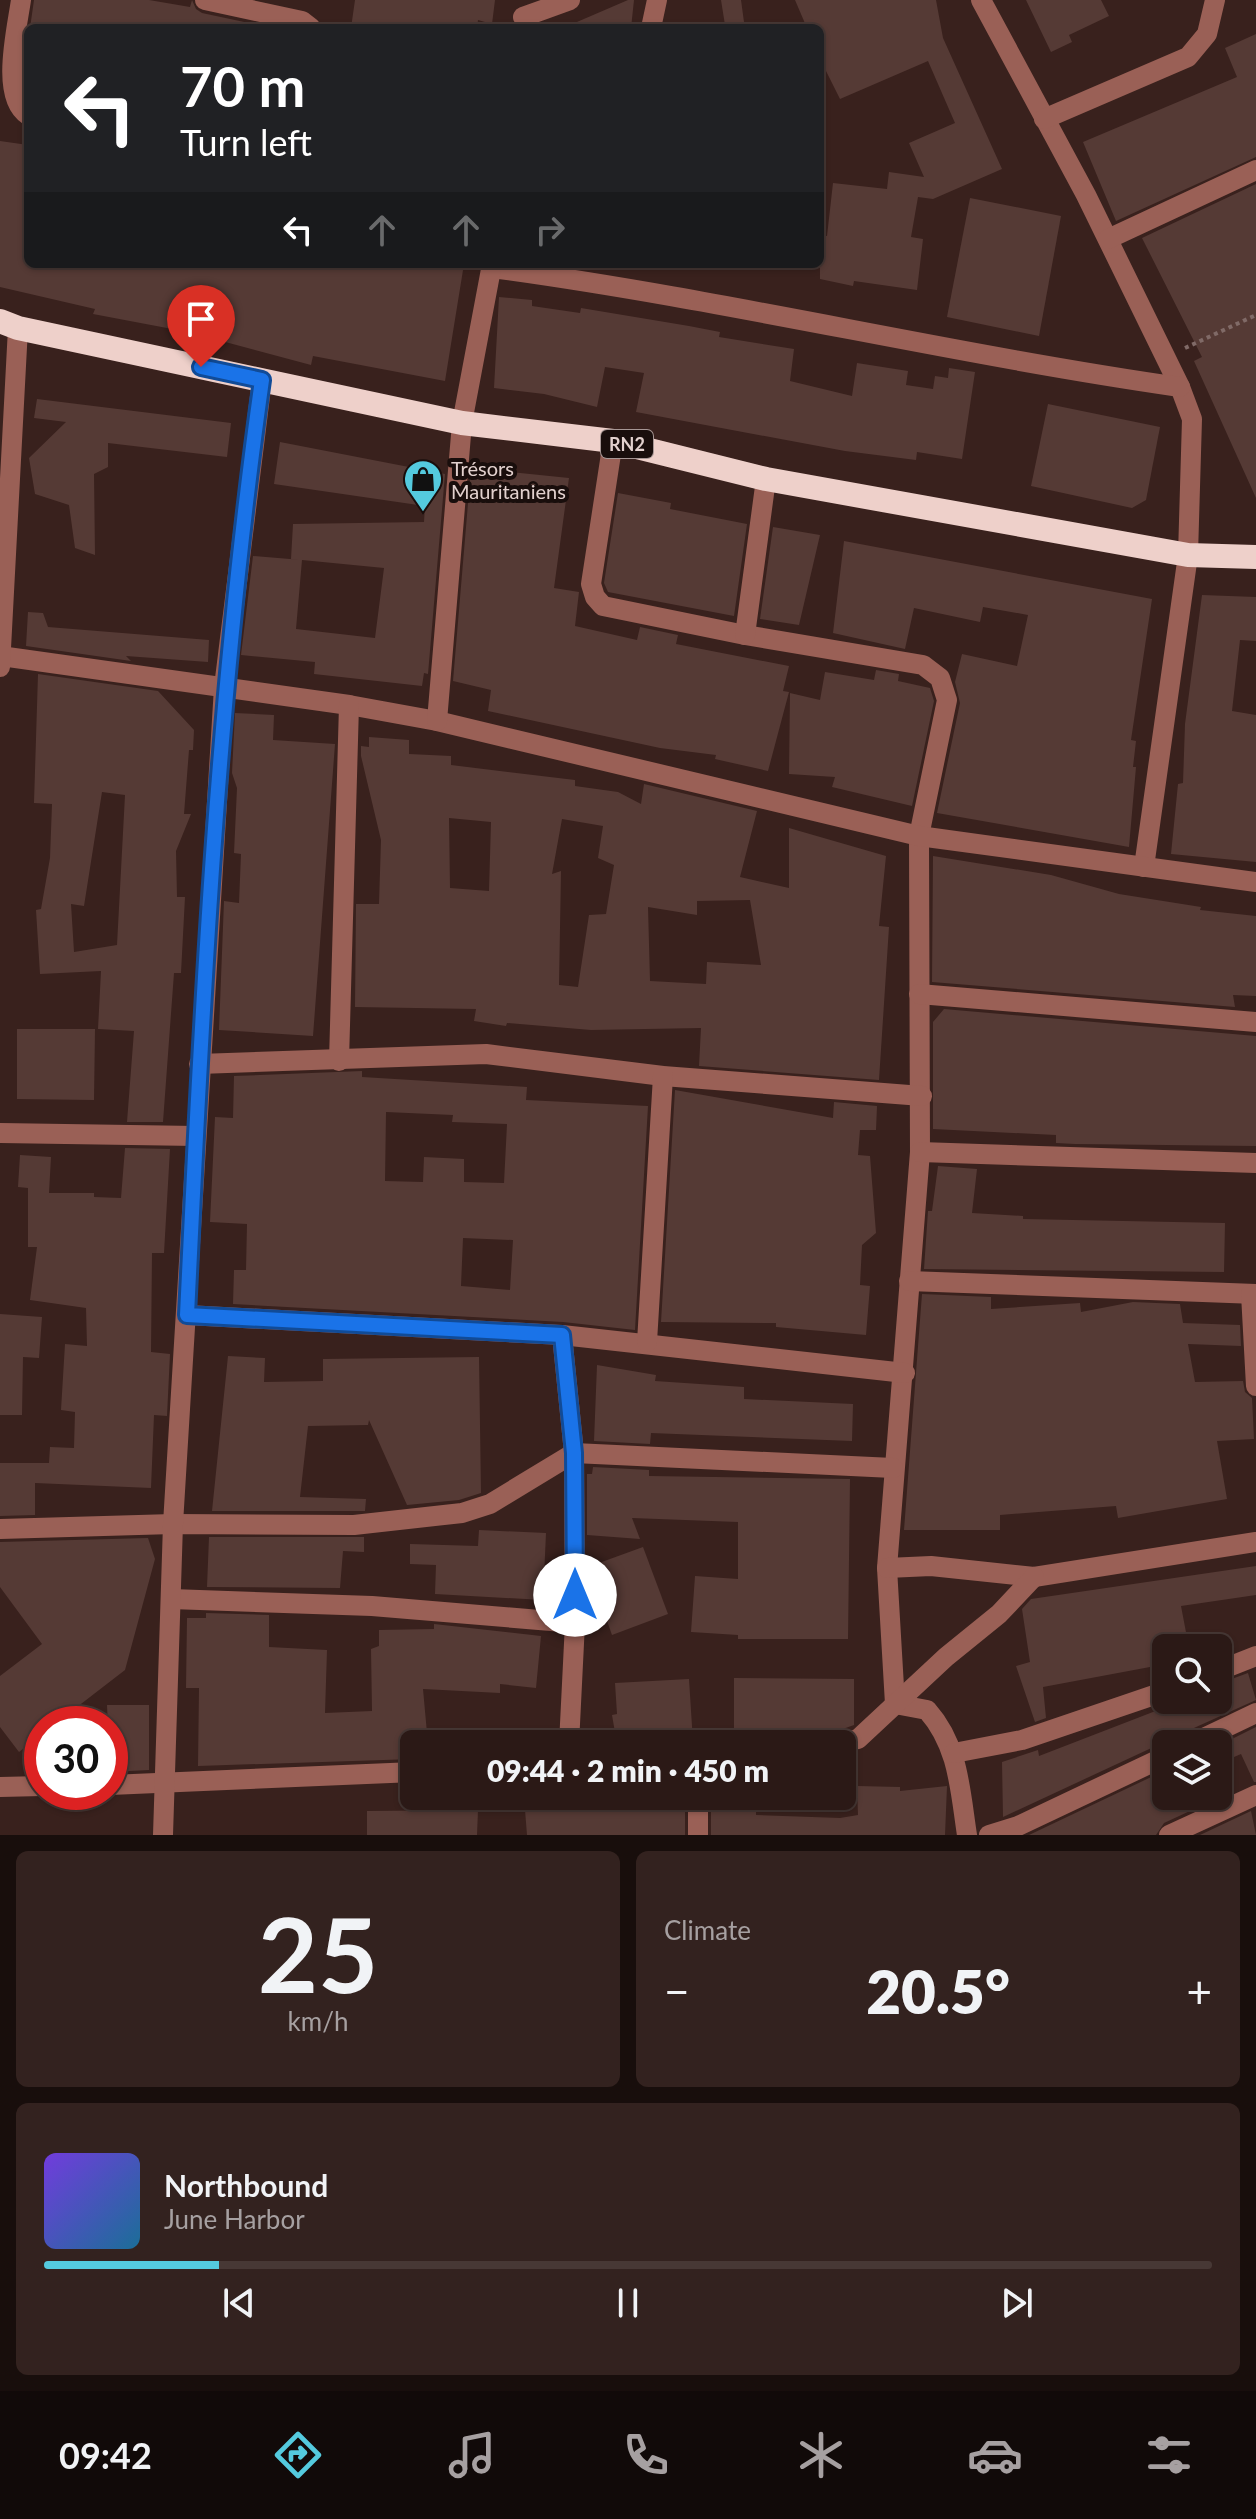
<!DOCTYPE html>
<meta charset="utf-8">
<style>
body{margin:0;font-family:Lato,sans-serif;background:#33221f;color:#f1f3f6;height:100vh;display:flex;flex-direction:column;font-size:30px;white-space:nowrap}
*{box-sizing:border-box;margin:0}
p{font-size:26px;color:#a6a0a1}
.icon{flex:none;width:44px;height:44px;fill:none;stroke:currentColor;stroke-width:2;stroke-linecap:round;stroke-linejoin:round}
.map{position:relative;height:1835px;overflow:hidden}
.details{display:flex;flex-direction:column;gap:16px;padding:16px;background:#180e0c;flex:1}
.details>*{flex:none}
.top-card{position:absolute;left:24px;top:24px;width:800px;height:244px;border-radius:12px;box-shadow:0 2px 6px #0004,0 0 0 2px #473835;background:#202124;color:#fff;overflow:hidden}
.controls{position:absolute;left:1152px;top:1634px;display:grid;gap:16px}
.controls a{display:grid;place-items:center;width:80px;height:80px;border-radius:12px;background:#2b1916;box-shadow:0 2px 6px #0004,0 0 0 2px #473835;font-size:40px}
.speed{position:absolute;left:24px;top:1706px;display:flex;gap:16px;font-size:40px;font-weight:700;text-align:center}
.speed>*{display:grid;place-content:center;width:104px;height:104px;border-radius:50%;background:#2b1916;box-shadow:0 2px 6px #0004,0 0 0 2px #473835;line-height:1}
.speed .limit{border:12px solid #d22;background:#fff;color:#111}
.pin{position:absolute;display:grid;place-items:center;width:68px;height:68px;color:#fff;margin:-82px -34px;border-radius:50% 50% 50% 0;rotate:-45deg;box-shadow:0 0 8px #0007}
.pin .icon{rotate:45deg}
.me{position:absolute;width:88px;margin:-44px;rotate:0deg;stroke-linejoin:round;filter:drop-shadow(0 0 6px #0008)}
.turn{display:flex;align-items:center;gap:28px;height:168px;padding:0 24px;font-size:36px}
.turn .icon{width:104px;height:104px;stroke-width:2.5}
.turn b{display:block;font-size:56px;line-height:68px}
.lanes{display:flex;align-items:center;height:76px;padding:0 24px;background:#0003;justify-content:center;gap:40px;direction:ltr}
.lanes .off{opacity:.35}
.big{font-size:60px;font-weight:800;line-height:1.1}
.details .widget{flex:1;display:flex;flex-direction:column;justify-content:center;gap:12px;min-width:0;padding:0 28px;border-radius:12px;background:#33221f}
.details .dial{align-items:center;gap:0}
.dial b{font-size:104px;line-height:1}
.song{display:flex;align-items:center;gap:24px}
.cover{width:96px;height:96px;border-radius:12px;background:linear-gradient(135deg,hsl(260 70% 55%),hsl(200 70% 35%))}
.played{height:8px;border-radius:4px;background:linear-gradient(90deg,#54cade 15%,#473835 15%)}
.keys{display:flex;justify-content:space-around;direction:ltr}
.heat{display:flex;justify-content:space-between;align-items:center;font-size:44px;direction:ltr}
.details .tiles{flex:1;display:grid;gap:16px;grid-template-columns:1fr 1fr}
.widget:last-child{grid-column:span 2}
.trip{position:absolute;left:400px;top:1730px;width:456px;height:80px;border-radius:12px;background:#2b1916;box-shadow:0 2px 6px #0004,0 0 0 2px #473835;font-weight:800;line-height:80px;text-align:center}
.tab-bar{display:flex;height:128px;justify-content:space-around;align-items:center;background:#110a09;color:#a6a0a1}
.tab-bar .icon{width:56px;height:56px}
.tab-bar .active{color:#54cade}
.tab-bar b{font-size:36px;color:#f1f3f6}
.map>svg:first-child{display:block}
.building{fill:#553a35;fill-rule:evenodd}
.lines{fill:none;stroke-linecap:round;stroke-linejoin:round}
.path{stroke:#806a67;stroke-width:4;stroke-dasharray:4 4;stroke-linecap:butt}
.minor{stroke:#9a6056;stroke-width:20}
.highway{stroke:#eed0ca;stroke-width:24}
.route-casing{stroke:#114b97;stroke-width:20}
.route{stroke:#1a73e8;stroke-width:14}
.labels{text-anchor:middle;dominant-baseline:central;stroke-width:8;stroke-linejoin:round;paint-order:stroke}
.shield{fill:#190e0c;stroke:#a69694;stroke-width:2}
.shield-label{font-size:18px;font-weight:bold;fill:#e2d1ce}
.poi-label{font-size:20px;fill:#e2d1ce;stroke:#190e0c;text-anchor:start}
</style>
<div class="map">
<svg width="1256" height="1835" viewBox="0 0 1256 1835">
<rect width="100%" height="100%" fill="#39211d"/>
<g class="building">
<polygon points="34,0 149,0 190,7 192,0 196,9 202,13 273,28 30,28"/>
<polygon points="355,0 495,0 492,24 478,20 477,28 351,28"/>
<polygon points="628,0 634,0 631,28 563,28"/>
<polygon points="721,0 741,0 744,22 725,25"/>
<polygon points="795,0 936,0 943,38 1002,169 933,199 918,197 911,237 923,239 917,290 854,281 853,286 820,279 820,235 827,236 833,183 887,189 889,172 924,177 909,143 955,123 928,61 840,99 820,59 820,28 807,28"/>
<polygon points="1026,0 1101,0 1109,16 1069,35 1072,42 1051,52"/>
<polygon points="1256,34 1256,157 1116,221 1083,142 1237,77 1225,48"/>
<polygon points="0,141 28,145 28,264 464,264 445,381 313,356 311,365 188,332 93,314 95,309 0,287"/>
<polygon points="1256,184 1256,498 1194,361 1202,357 1142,238"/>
<polygon points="970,198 1061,216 1039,336 947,317"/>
<polygon points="499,297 532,300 532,306 580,313 581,308 689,326 720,332 719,337 794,349 790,381 852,396 857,363 908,371 906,385 933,389 935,376 948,378 949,368 975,372 962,459 917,452 916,460 845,451 636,412 644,373 605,367 597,407 544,394 494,388"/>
<polygon points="37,399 231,423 227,457 108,443 108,467 94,474 95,555 75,548 69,505 35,494 29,458 66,422 34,418"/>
<polygon points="1048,404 1160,427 1146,500 1132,508 1031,486"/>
<path d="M 280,442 L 445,474 L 428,674 L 424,673 L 422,686 L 314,674 L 315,662 L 241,655 L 253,556 L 302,560 L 291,559 L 293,524 L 424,522 L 425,506 L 274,484 ZM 302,560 L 384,568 L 375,638 L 296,629 Z"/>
<polygon points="471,468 569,478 554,588 579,592 575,626 637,640 640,627 678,635 676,644 789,666 783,691 789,692 768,771 715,759 716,755 660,748 488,711 491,690 453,681"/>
<polygon points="618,493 671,503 670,509 747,524 734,616 608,592 604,583"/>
<polygon points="773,527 820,535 799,625 760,619"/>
<polygon points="844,541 1152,599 1131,740 1136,741 1133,767 1136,767 1129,847 937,813 960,703 955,682 962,654 1017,666 1028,615 983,607 980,622 914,608 905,649 833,633"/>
<polygon points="1202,595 1256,597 1256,641 1240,640 1232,711 1256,715 1256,862 1171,854 1178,784 1183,783 1185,724"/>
<polygon points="28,612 43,613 48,627 209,640 208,662 126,656 131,661 26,646"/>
<polygon points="876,670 899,674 898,681 930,688 934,701 912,806 832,787 835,777 789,774 790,693 820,700 825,672 874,680"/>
<path d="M 38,674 L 158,691 L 194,730 L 193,750 L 189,750 L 184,814 L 191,814 L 176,851 L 177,897 L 185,897 L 181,973 L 174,973 L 163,1122 L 127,1122 L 134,1031 L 98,1029 L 101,971 L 40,974 L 36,910 L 41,909 L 50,858 L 52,804 L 34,803 ZM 102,792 L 125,795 L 117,945 L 74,952 L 71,904 L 84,906 Z"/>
<polygon points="235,713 274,715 273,740 335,744 313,1036 219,1030 224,901 239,903 241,854 234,853 237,788 232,773"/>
<path d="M 369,737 L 409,740 L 409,754 L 451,756 L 451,765 L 575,780 L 575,786 L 618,792 L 641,804 L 644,784 L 757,811 L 740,877 L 789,888 L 789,828 L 886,856 L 879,926 L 889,927 L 879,1080 L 699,1066 L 701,1028 L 591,1030 L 507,1023 L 506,1026 L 474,1021 L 476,1009 L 355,1007 L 356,904 L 379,904 L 381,840 L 361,756 L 361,746 L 369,747 ZM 449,818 L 491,822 L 489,891 L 450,888 ZM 562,819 L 603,826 L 598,858 L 614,865 L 606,914 L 589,915 L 578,987 L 559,985 L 561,871 L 552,874 ZM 750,900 L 761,965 L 707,962 L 706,984 L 650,981 L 648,907 L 697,915 L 697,901 Z"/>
<polygon points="933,856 1051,875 1119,894 1201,907 1200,910 1256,916 1256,996 1233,995 1235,1007 932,982"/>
<polygon points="944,1009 1256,1036 1256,1146 1075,1144 1056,1143 1056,1135 933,1129 933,1022"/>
<polygon points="17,1029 95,1029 94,1100 17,1099"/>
<path d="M 362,1071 L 362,1077 L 527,1087 L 526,1100 L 648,1106 L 635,1330 L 563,1322 L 233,1304 L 234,1270 L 246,1270 L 247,1224 L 210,1222 L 215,1117 L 233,1118 L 234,1076 ZM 386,1112 L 453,1115 L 452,1122 L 507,1124 L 504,1183 L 464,1182 L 464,1159 L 424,1157 L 423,1182 L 385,1181 ZM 463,1238 L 513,1240 L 510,1290 L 461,1286 Z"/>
<polygon points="675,1090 833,1118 834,1102 877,1106 876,1130 860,1130 858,1155 870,1156 876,1233 862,1245 860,1285 870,1286 866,1335 776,1327 776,1323 661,1322"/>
<polygon points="125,1148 170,1149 164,1253 152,1253 151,1352 170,1354 167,1416 154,1415 151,1488 35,1483 35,1515 0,1516 0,1463 49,1463 50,1447 74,1448 75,1412 61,1410 65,1344 87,1346 86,1308 30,1300 37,1247 28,1247 28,1188 18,1187 20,1155 51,1157 49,1193 94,1193 94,1197 121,1198"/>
<polygon points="938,1166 977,1169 972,1213 1023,1216 1023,1219 1225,1223 1224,1272 924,1269 928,1211 932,1211"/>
<polygon points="922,1294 991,1297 991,1309 1080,1303 1081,1312 1133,1302 1180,1304 1183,1323 1240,1325 1241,1346 1188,1344 1195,1382 1243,1381 1245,1392 1252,1398 1254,1439 1217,1441 1227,1499 1118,1518 1116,1506 1000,1515 1000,1530 904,1530"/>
<polygon points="0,1314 42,1317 39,1358 23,1357 22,1415 0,1415"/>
<polygon points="228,1356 265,1358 264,1382 323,1381 323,1359 479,1357 481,1493 459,1500 407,1505 369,1420 368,1425 308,1426 300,1497 366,1499 365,1511 212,1511"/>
<polygon points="597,1365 656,1375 655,1381 744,1387 744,1399 853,1404 852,1441 651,1433 650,1444 594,1441"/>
<polygon points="593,1467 649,1470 649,1476 850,1479 848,1639 738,1639 738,1635 691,1632 695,1576 738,1579 738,1522 632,1518 640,1539 587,1535 587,1474 592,1474"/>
<polygon points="479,1530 546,1533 543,1600 435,1594 436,1565 410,1564 410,1544 478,1546"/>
<polygon points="209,1537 364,1537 364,1552 343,1551 340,1588 207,1587"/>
<polygon points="148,1538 155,1559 125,1670 55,1724 42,1724 42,1734 19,1752 0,1727 0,1676 42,1644 0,1587 0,1542"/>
<polygon points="643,1547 668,1614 612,1635 588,1567"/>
<polygon points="1256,1566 1256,1595 1181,1606 1189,1648 1166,1648 1166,1664 1043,1687 1046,1718 1035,1722 1016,1666 1030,1662 1022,1609 1031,1599"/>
<polygon points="206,1613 269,1615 269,1647 327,1650 325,1713 372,1711 371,1649 379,1646 379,1630 434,1629 434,1624 541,1636 536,1688 500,1684 500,1693 423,1689 428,1744 414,1744 414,1759 198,1766 199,1688 186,1688 187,1618 206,1618"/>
<polygon points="1248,1673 1256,1700 1185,1732 1178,1742 1160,1744 1003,1817 1002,1762 1038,1750 1039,1756 1184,1700 1218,1700 1218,1684"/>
<polygon points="734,1678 854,1679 854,1725 826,1735 734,1734"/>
<polygon points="689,1679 693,1742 617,1744 612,1715 617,1714 615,1683"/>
<polygon points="107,1705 149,1705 149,1770 110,1772"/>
<polygon points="1256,1727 1256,1782 1254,1782 1241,1754 1218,1764 1218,1746"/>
<polygon points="1166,1770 1166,1796 1218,1798 1164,1823 1156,1835 1029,1835"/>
<polygon points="857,1786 900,1787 900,1791 947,1786 945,1835 711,1835 711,1805 756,1806 756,1815 840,1818 858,1815"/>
<polygon points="636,1801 681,1801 681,1804 685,1805 685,1835 527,1835 525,1810 577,1810 636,1805"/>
<polygon points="478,1810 477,1835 367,1835 367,1811"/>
<polygon points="1251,1811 1256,1835 1200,1835"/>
</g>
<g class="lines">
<polyline class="path" points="1185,348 1256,315"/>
<g class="minor">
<path d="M 21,0 C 17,29 0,97 28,115"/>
<polyline points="205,0 302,21 311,28"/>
<polyline points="981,0 1086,195 1180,387 1192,419 1188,555 1144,867"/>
<polyline points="523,17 570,0"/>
<polyline points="651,28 657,0"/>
<polyline points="1044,119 1188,57 1207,34 1215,0"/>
<polyline points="1108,239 1256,170"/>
<path d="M 492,268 C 723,299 950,354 1180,387"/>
<path d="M 613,441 L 591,584 L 595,597 L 603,606 L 745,635 L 923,665 L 940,678 L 947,700 L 919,836 L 920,1152 L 887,1568 L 895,1704 L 927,1710 C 959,1746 960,1790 967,1835"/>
<polyline points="745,635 766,479"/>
<polyline points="0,656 349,705 437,721 919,836 1256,882"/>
<polyline points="0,667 18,328"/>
<polyline points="437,721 462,423 492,264"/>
<polyline points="919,994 1256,1022"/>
<polyline points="339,1061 349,705"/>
<polyline points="199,1064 486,1054 663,1076 922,1096"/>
<polyline points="0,1133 196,1136"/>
<polyline points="920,1152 1256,1163"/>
<polyline points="909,1281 1256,1294"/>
<polyline points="1251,1294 1256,1386"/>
<polyline points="187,1315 562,1335 905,1373"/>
<polyline points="562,1335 574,1453 575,1623 569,1744"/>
<polyline points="647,1342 663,1076"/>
<polyline points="0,1529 173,1524 354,1525 462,1513 490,1504 574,1453 893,1468"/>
<polyline points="887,1568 931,1566 1034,1577 1256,1542"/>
<polyline points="171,1599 372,1606 575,1623"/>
<polyline points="1218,1671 1256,1656"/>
<polyline points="835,1744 858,1739 946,1657 999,1614 1034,1577"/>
<polyline points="1191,1744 1256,1713"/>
<polyline points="954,1753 1022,1740 1166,1691"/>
<polyline points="110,1785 414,1772"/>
<polyline points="0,1787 42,1786"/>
<polyline points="163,1835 173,1524 224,687 262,380"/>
<polyline points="698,1835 698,1796"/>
<polyline points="989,1835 1018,1826 1166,1756"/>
<polyline points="1169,1835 1256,1795"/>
</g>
<polyline class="highway" points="0,321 18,328 462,423 613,441 766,479 1188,555 1256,557"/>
</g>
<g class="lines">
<defs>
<path id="route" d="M 201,367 L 262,380 C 218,690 202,1002 187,1315 L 562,1335 L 574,1453 L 575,1595"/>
</defs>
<use href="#route" class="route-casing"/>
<use href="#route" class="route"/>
</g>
<defs>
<symbol id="shop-pin" viewBox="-11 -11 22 30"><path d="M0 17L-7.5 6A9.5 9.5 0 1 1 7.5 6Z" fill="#54cade" stroke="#190e0c"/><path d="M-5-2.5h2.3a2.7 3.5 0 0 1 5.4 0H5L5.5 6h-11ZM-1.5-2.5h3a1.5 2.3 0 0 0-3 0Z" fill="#111"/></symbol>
</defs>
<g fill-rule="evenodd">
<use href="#shop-pin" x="401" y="457" width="44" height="60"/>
</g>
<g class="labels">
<rect class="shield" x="601" y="430" width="52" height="28" rx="6"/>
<g class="shield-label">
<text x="627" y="444">RN2</text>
</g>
<g class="poi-label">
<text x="451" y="468">Trésors<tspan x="451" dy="23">Mauritaniens</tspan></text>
</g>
</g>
</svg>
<div class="controls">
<a><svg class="icon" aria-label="search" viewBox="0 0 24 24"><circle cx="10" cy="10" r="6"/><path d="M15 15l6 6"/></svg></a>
<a><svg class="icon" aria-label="layers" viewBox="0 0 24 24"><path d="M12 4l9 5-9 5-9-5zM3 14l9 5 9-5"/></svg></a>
</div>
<div class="speed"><div class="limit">30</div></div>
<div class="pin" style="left:201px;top:367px;background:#d93025"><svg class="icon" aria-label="arrive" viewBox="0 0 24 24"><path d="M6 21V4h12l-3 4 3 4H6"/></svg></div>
<svg class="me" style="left:575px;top:1595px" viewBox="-20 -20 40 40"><circle r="19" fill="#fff"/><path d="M0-13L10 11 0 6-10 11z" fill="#1a73e8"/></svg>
<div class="trip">09:44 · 2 min · 450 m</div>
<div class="top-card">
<div class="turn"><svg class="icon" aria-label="left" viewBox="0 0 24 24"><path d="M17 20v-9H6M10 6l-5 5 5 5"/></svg><div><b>70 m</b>Turn left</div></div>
<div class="lanes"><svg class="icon" aria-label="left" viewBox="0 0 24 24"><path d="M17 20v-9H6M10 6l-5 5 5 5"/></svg><svg class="icon off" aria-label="ahead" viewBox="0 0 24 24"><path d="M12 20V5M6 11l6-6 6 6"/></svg><svg class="icon off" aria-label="ahead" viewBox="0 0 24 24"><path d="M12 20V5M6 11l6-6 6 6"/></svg><svg class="icon off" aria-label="right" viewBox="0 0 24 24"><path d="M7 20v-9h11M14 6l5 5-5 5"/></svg></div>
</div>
</div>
<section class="details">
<div class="tiles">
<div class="widget dial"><b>25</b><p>km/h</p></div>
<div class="widget"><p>Climate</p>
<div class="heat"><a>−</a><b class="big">20.5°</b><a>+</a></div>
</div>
<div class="widget">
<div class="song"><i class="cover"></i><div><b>Northbound</b><p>June Harbor</p></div></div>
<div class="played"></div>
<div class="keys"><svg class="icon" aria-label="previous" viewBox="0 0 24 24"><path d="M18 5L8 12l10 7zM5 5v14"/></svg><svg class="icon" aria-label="pause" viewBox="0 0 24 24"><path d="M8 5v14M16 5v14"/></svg><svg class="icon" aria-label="next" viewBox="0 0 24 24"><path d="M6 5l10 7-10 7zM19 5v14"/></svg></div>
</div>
</div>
</section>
<nav class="tab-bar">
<b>09:42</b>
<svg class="icon active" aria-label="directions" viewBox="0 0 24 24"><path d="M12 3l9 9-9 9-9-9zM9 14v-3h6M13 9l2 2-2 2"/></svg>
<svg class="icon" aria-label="music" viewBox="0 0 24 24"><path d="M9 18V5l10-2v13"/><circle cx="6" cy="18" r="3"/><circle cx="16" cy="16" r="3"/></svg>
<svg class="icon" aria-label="phone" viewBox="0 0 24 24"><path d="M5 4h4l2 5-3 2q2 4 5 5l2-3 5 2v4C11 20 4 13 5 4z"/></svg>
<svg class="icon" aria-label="climate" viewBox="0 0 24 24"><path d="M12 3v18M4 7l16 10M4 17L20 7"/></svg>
<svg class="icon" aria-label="car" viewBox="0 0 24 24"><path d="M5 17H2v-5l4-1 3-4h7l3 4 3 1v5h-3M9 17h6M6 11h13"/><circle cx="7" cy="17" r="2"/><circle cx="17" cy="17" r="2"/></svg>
<svg class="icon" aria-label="filters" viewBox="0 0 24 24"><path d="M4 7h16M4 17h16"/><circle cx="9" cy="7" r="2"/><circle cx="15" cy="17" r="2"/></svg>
</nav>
